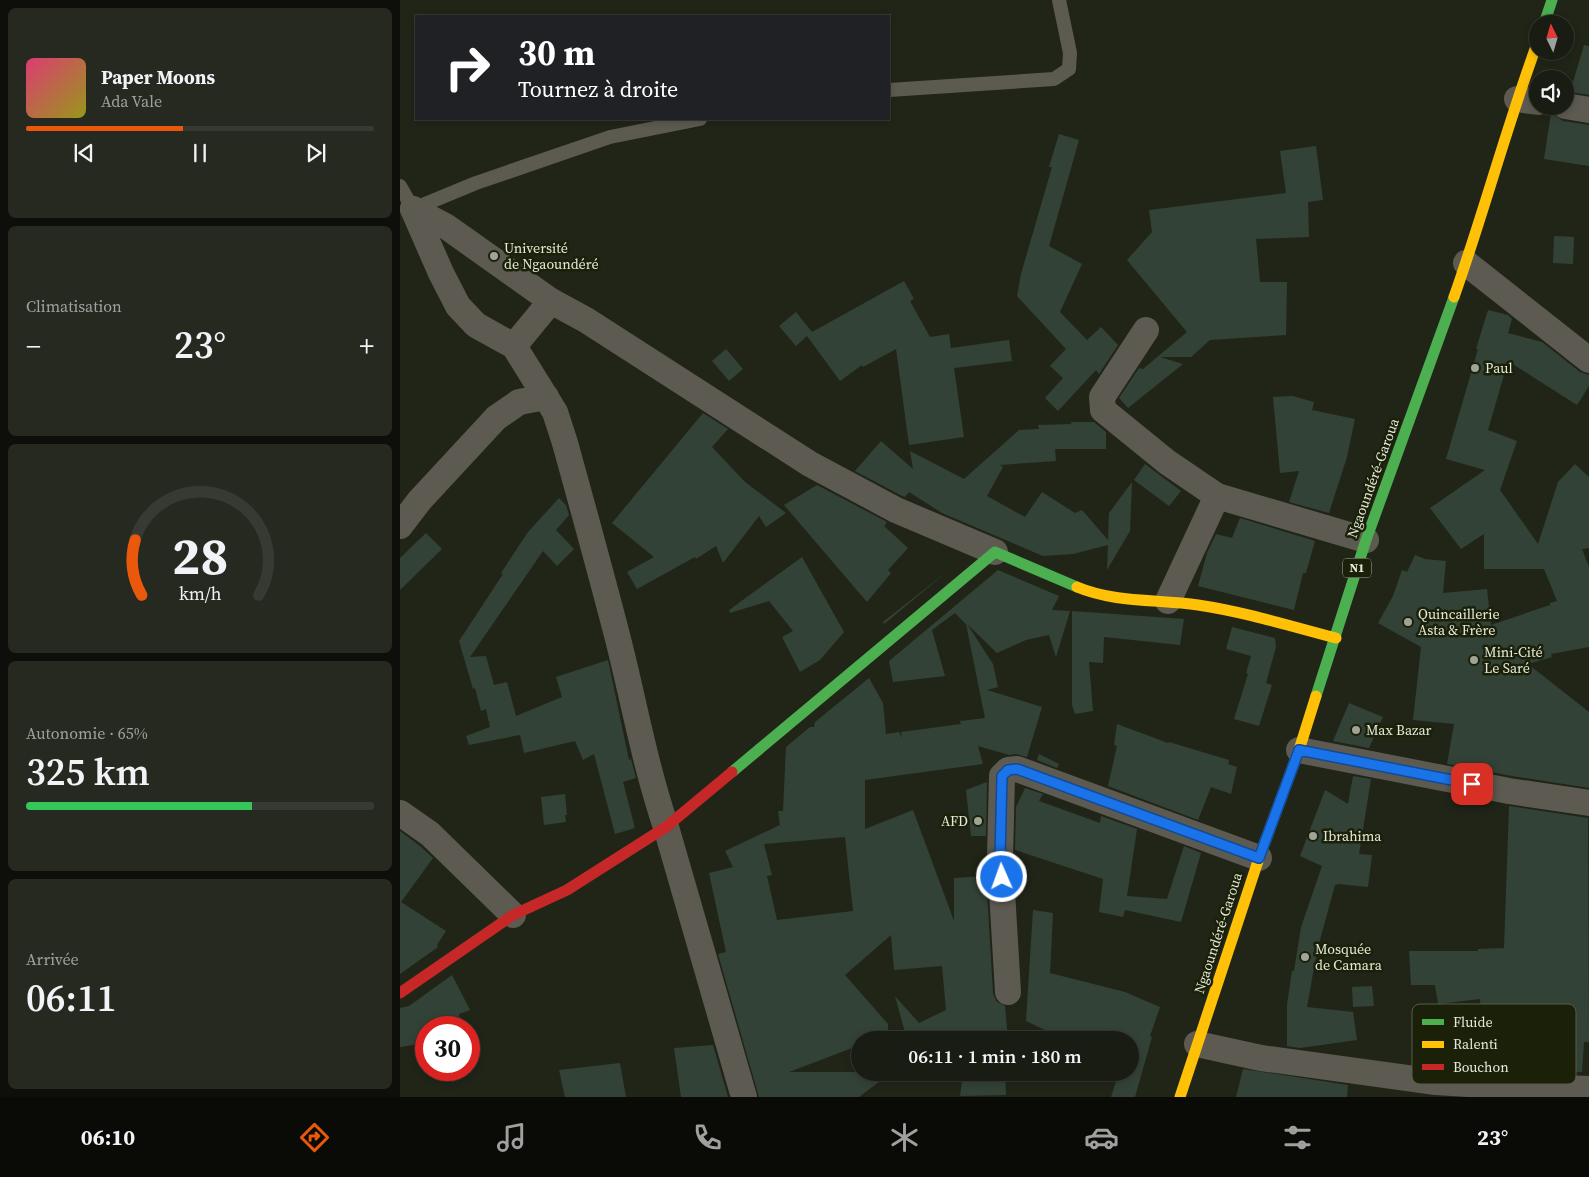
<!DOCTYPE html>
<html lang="fr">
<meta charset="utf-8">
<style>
body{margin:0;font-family:"Source Serif 4",serif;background:#262920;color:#f1f3f6;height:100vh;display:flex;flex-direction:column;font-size:19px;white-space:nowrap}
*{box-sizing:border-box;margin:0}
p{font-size:16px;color:#9fa19f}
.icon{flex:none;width:28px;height:28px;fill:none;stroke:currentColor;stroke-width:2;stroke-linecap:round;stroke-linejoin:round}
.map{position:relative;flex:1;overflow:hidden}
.sheet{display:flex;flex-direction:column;gap:8px;padding:8px;background:#0e0f0a;width:400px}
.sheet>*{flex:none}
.guide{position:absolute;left:15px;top:15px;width:475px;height:105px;border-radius:0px;box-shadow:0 2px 8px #0003,0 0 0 1px #373a32;background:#202124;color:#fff;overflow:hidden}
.needle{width:32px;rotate:355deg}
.buttons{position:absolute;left:1129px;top:15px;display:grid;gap:10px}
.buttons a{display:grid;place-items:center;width:45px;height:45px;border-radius:50%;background:#191c12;box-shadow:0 2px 8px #0003,0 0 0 1px #373a32;font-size:25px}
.speed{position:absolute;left:15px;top:1016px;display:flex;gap:10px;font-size:25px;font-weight:700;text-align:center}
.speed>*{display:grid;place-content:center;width:65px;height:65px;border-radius:50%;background:#191c12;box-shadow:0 2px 8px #0003,0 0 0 1px #373a32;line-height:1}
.speed .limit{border:8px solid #d22;background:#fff;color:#111}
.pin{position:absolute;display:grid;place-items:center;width:42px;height:42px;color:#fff;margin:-21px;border-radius:10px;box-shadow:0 2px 8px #0006}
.me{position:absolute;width:55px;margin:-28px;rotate:358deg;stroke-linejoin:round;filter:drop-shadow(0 0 4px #0008)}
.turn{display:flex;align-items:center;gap:18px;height:105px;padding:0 20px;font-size:22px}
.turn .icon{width:65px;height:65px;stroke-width:2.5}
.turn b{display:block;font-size:35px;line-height:42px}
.big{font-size:38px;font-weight:600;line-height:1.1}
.sheet .card{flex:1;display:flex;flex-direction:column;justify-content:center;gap:8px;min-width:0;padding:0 18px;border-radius:8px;background:#262920}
.sheet .dial{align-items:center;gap:0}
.dial svg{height:130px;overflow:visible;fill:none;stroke:#373a32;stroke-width:7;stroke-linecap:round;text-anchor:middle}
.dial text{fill:#f1f3f6;stroke:none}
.song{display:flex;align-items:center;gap:15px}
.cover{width:60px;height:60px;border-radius:8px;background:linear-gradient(135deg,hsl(340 70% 55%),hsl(60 70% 35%))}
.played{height:5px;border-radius:2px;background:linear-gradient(90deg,#ea580c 45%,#373a32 45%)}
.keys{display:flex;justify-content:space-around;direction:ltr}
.heat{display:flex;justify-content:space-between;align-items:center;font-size:28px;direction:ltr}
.charge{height:8px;border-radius:4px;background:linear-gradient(90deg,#34c759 65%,#373a32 0)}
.trip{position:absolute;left:451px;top:1031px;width:288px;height:50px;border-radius:25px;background:#191c12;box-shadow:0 2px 8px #0003,0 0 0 1px #373a32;font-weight:600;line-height:50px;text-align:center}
.dock{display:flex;height:80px;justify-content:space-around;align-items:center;background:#0a0b07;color:#9fa19f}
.dock .icon{width:35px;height:35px}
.dock .on{color:#ea580c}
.dock b{font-size:22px;color:#f1f3f6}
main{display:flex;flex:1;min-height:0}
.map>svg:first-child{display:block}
.building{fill:#334236;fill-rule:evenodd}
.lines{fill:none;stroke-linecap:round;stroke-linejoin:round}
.lane{stroke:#5d5b51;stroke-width:14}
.street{stroke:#5d5b51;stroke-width:26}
.fast{stroke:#4caf50;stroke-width:11}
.slow{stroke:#ffc107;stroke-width:11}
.jam{stroke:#c62828;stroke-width:11}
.route-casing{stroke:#114b97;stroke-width:12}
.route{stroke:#1a73e8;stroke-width:9}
.poi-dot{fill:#a0a496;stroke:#1a2108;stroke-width:2}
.labels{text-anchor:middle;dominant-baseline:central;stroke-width:5;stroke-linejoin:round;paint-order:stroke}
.shield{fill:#1a2108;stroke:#a7ad9b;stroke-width:1}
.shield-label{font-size:12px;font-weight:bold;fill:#e4e9da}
.poi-label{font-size:14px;fill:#e4e9da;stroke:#1a2108;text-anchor:start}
.street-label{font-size:14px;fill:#e4e9da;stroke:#1a2108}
.key{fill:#1a2108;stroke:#575d47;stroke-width:1}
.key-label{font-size:14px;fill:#e4e9da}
</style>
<main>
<section class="sheet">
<div class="card">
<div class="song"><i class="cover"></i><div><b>Paper Moons</b><p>Ada Vale</p></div></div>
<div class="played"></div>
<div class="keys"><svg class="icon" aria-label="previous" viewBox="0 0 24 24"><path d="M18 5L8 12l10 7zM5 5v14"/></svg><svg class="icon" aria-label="pause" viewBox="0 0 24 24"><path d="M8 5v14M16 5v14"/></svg><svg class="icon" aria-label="next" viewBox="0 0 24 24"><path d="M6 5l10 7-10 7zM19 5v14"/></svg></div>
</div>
<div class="card"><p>Climatisation</p>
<div class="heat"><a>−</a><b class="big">23°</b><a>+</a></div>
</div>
<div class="card dial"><svg viewBox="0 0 100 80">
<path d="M14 69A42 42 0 1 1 86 69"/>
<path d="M14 69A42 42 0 0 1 10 35" stroke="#ea580c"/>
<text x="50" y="56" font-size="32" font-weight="700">28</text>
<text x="50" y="72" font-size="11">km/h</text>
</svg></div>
<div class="card"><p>Autonomie · 65%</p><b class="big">325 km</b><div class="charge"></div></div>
<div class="card"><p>Arrivée</p><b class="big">06:11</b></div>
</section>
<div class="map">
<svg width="1189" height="1097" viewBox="0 0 1189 1097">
<rect width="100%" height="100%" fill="#212518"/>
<g class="building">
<polygon points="1184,45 1189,46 1189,95 1170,92"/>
<polygon points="1151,113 1163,121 1189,125 1189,166 1144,159"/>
<polygon points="659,134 679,140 649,246 682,264 660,312 687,340 701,327 718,345 699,374 696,370 658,411 645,398 663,378 650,366 666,349 617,296 621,274 652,167 649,167"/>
<polygon points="916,146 923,200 908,202 909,237 856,239 860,282 887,282 886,335 810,340 791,357 760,357 783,364 728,408 719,398 739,368 743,369 787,332 727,260 752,232 749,210 886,193 880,151"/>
<polygon points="1154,236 1174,237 1173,264 1153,263"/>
<polygon points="504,281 514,299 510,301 530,337 549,334 551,348 609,340 612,361 554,368 564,437 509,445 496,349 463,367 462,365 440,381 407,336 396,346 379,326 396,312 412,332"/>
<polygon points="1088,310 1108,315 1112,319 1108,333 1142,342 1180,372 1189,375 1189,386 1177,405 1108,361 1088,430 1117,441 1100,490 1138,544 1158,482 1175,464 1189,477 1189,548 1182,549 1189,567 1189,647 1151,654 1152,657 1128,664 1189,712 1189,788 1112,776 1047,764 1054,724 1013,720 1021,647 978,623 993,596 1002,570 1007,572 1015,555 1025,559 1046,561 1043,593 1087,589 1091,625 1150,605 1150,603 1157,601 1144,569 1084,569 1084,534 1061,549 1030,508 1085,470 1046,459 1078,349 1076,349"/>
<polygon points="326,349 343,369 329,381 312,361"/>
<polygon points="893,396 914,402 912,410 955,419 947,457 929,513 889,502 899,471 880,473 873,397"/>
<polygon points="303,413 328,429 312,447 345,482 386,513 366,527 359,516 323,563 316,546 296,559 295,557 237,589 227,572 254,557 212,523"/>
<polygon points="670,422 694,422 706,432 706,449 655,449 656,461 600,465 603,467 587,496 625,517 642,492 675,513 682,510 708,540 709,513 732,482 730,531 707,570 708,545 673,554 643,556 542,513 509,492 505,497 502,496 455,471 481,441 513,469 510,451 564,479 619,430 639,429 638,425 672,424"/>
<polygon points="745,464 781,491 769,506 734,480"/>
<polygon points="417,485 487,522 484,526 508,548 488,570 491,573 467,602 384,505"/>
<polygon points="159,498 166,505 169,515 156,530 174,549 157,566 143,551 70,657 86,656 94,685 107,682 116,716 162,697 156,677 208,660 229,760 231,759 236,778 223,782 235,828 215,834 194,754 183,760 175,741 124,753 120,735 69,745 66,736 90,727 86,709 81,711 75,688 73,689 59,641 103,574 101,573 128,532"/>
<polygon points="840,518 915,541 906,573 903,573 894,610 798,586 807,553 816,534 832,538"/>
<polygon points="26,533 42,549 0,590 0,558"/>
<polygon points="402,557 444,632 420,660 400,672 382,637 393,631 369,601 330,613 329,610"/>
<polygon points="549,570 484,624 483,622"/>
<path d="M 598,570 L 659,596 L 652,610 L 670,611 L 656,657 L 649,635 L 626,640 L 597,653 L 567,624 L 593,664 L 598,687 L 587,690 L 642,707 L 627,757 L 616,754 L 609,755 L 578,746 L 583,764 L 465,780 L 465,829 L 513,810 L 554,921 L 554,878 L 586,876 L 593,993 L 596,1001 L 605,1006 L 608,1040 L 507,1040 L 495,996 L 519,1023 L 546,1010 L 542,966 L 494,970 L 491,935 L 445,975 L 488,1024 L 488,1034 L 472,1040 L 460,1040 L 460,1045 L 389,1072 L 492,1072 L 459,1097 L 359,1097 L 318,954 L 326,952 L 309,873 L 333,867 L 325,851 L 380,825 L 378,811 L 383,811 L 386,747 L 410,727 L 414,727 L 415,722 L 469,678 L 483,703 L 486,734 L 499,732 L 502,738 L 501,732 L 561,724 L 560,721 L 585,718 L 566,624 L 555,613 L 532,630 L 545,676 L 493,682 L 489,661 ZM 445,837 L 453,911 L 377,920 L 367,876 L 372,875 L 364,844 Z"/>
<polygon points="672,611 784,619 780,645 704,637 703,663 689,662 693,711 675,714 672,705"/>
<polygon points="832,627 875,638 876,647 866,683 872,685 859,726 834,719 848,674 846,673 851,656 826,649"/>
<polygon points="949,703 983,717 969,748 933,741"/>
<polygon points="717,724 768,743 769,742 829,760 828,764 837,767 831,794 811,787 798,820 708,786 717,746 714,745"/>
<polygon points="639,754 659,764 657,768 637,760"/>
<polygon points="953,776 971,779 959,854 972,855 968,887 938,884 935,885 917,951 907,1007 953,1012 957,1040 900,1048 887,1046 887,1005 892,971 894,971 901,927 922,866 900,856 925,790 948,804"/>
<polygon points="587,782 586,836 571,836 566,790"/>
<polygon points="625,788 643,794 639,801 700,823 701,816 737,829 727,896 767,899 784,846 801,853 781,922 725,910 723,917 699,912 703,879 615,850 616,807"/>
<polygon points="165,794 167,815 165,815 166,822 144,825 141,797"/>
<polygon points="1109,806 1188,818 1189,1042 1184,1042 1182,1072 1084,1068 1080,999 1038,1004 1035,985 1011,985 1009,951 1078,951 1078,949 1104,948"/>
<polygon points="0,831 20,846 33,858 1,902 46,931 37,945 38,947 0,974"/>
<polygon points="633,910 653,913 650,973 725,992 760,1007 750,1036 752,1037 735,1097 711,1097 719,1072 730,1072 730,1040 666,1040 626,1021"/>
<polygon points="52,975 70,1010 59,1014 61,1028 26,1028 26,1043 0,1047 0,1008 9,1006"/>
<polygon points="972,986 974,1006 953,1007 952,987"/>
<polygon points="313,1045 328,1097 281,1097 274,1048"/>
<polygon points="220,1063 226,1097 165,1097 159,1070"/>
<polygon points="843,1069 948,1085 947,1097 836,1097"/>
<polygon points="563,1072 605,1072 606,1095 560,1096"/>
</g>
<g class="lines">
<g class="lane">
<polyline points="489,90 654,79 669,69 670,53 659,0"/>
<polyline points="0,186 13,209"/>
<polyline points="13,209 76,183 210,137 300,119"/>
</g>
<g class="street">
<polyline points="1117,99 1138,102"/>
<polyline points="1165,106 1189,110"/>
<path d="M 13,209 L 41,273 L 58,306 L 76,325 L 114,346 L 155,412 L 165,443 C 183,508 201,573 218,639 C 234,702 245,765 266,827 L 344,1097"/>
<polyline points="13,209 47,227 151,301 186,320 410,464 496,510 595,552"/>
<polyline points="1066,263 1189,360"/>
<polyline points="746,330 702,397 703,410 767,462 817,496 966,540"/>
<polyline points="114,346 151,301"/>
<polyline points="0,526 20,500 96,418 119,402 146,397"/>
<polyline points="768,601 817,496"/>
<polyline points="899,750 1109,791 1189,803"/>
<polyline points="0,813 30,834 113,915"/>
<polyline points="608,992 600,858 602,776 608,770 617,769 859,858"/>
<polyline points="797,1044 861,1058 1036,1082 1100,1086 1189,1089"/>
</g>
<g class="fast">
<polyline points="1144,24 1152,0"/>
<polyline points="916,696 966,540 1054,297"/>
<polyline points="332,772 595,552 677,587"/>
</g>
<g class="slow">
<path d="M 1054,297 C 1084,212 1107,125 1138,41"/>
<path d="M 677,587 C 715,603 758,599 798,605 C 845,612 890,626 936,638"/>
<polyline points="780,1097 859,858 899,750 916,696"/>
</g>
<polyline class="jam" points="0,993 113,915 167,890 266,827 332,772"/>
</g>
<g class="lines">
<defs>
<polyline id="route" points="602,877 600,858 602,776 608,770 617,769 859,858 899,750 1072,784"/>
</defs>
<use href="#route" class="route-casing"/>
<use href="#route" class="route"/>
</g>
<g class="poi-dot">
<circle cx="94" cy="256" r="5"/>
<circle cx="1075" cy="368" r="5"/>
<circle cx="1008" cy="622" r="5"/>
<circle cx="1074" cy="660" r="5"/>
<circle cx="956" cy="730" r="5"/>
<circle cx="578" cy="821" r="5"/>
<circle cx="913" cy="836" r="5"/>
<circle cx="905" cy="957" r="5"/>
</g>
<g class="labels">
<rect class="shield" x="943" y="558.5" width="28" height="19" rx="4"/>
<g class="shield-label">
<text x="957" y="568">N1</text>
</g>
<g class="poi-label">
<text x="104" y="248">Université<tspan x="104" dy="16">de Ngaoundéré</tspan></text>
<text x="1085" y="368">Paul</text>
<text x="1018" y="614">Quincaillerie<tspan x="1018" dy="16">Asta &amp; Frère</tspan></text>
<text x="1084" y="652">Mini-Cité<tspan x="1084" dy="16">Le Saré</tspan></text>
<text x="966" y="730">Max Bazar</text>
<text x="568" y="821" text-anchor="end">AFD</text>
<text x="923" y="836">Ibrahima</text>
<text x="915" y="949">Mosquée<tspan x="915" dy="16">de Camara</tspan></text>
</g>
<g class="street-label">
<text transform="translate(973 478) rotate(-70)">Ngaoundéré-Garoua</text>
<text transform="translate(818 933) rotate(-72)">Ngaoundéré-Garoua</text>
</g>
</g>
<rect x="1012" y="1004" width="164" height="80" rx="8" class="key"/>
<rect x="1022" y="1019" width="22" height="6" fill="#4caf50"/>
<rect x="1022" y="1041" width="22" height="7" fill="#ffc107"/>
<rect x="1022" y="1064" width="22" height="6" fill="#c62828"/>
<g class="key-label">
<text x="1053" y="1027">Fluide</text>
<text x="1053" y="1049">Ralenti</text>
<text x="1053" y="1072">Bouchon</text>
</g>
</svg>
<div class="buttons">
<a><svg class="needle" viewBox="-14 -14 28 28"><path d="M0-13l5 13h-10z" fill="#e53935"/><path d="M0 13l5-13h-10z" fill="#9fa19f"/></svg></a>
<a><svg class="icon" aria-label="sound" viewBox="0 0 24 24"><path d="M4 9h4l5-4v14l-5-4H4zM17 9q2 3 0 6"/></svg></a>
</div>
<div class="speed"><div class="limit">30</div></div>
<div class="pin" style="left:1072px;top:784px;background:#d93025"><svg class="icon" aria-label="arrive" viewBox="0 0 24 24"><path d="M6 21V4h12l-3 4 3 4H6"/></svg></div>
<svg class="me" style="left:602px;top:877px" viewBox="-20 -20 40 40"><circle r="17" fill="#1a73e8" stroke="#fff" stroke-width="3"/><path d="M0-11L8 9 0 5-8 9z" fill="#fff"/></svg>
<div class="trip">06:11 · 1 min · 180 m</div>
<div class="guide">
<div class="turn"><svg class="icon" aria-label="right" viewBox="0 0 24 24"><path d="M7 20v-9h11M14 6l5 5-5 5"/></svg><div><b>30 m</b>Tournez à droite</div></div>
</div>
</div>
</main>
<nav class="dock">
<b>06:10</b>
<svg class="icon on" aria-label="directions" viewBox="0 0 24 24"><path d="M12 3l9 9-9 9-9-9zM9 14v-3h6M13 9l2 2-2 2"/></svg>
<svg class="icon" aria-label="music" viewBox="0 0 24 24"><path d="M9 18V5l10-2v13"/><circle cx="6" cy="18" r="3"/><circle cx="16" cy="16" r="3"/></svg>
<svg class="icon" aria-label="phone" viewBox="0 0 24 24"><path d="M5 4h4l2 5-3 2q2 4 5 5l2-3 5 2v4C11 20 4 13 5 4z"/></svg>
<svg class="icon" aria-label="climate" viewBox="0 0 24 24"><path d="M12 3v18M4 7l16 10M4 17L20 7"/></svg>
<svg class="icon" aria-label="car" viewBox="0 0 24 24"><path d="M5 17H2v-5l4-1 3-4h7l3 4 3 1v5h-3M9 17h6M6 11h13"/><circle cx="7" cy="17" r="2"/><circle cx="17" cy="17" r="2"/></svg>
<svg class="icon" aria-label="filters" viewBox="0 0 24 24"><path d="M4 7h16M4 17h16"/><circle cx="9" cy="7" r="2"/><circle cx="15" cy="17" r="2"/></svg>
<b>23°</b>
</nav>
